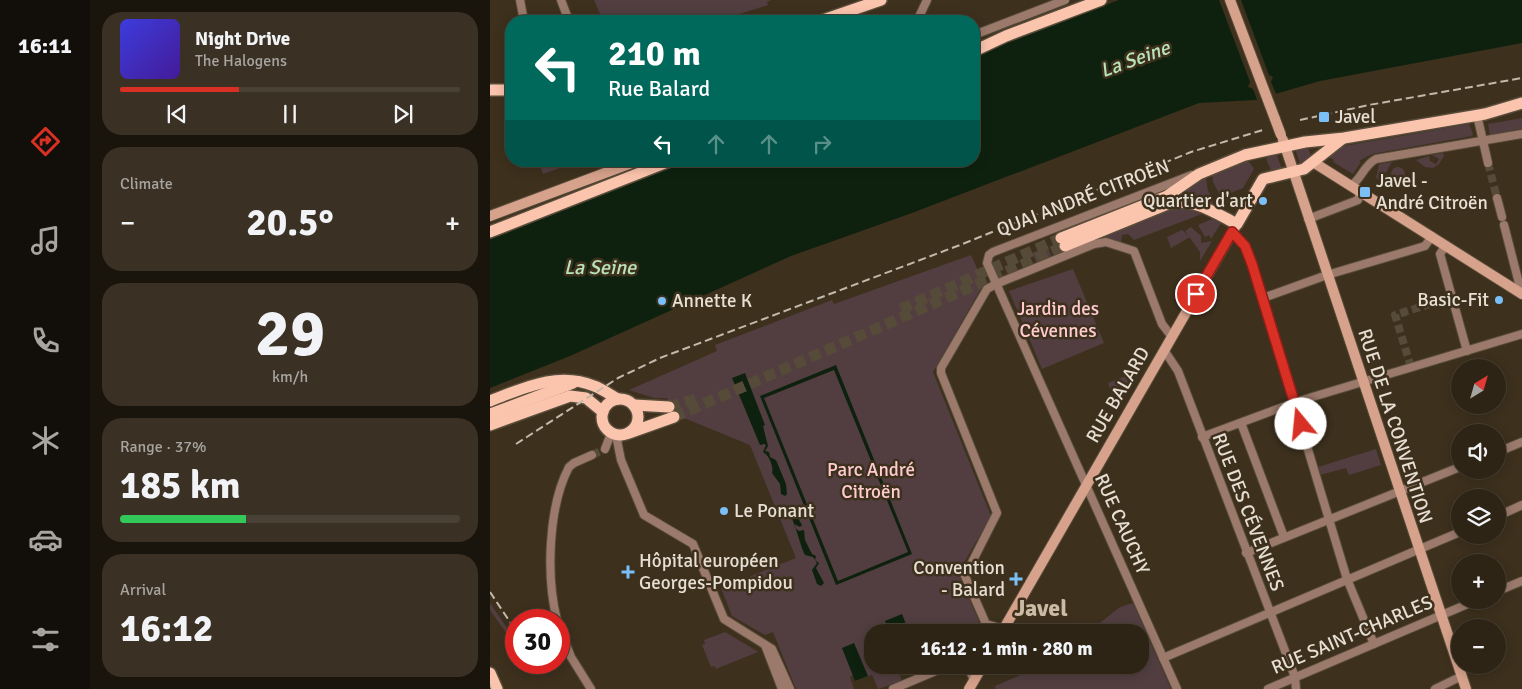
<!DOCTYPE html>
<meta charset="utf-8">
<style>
body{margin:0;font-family:Signika,sans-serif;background:#3a3023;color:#f1f3f6;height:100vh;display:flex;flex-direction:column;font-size:19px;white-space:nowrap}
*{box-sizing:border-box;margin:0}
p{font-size:16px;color:#a7a4a1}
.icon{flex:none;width:28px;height:28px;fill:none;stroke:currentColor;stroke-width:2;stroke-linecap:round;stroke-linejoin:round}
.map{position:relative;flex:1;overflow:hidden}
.drawer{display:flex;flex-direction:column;gap:12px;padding:12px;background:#19140c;width:400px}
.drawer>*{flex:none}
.banner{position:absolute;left:15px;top:15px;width:475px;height:152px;border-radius:20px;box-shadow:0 2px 12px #0003,0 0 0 1px #494135;background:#00695c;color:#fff;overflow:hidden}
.needle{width:32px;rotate:37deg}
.buttons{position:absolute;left:961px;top:359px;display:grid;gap:10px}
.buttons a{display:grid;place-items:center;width:55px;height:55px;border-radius:50%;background:#2e2416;box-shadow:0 2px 12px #0003,0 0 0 1px #494135;font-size:25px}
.speed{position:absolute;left:15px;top:609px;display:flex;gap:10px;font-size:25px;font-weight:700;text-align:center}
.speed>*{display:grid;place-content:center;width:65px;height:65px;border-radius:50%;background:#2e2416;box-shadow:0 2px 12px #0003,0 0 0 1px #494135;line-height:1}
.speed .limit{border:8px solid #d22;background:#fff;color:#111}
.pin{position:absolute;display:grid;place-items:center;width:42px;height:42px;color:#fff;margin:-21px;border:2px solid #fff;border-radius:50%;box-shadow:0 1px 5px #0007}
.me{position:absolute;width:55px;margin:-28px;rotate:343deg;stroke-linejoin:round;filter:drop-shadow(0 0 4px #0008)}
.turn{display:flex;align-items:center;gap:18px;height:105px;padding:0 20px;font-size:22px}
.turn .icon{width:65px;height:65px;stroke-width:2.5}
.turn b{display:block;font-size:35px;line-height:42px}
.lanes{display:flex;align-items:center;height:48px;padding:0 20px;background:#0003;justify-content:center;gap:25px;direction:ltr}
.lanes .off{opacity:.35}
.big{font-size:38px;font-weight:700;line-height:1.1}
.drawer .card{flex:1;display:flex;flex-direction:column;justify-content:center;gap:8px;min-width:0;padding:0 18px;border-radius:20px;background:#3a3023}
.drawer .dial{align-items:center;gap:0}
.dial b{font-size:65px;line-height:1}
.song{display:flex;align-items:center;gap:15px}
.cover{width:60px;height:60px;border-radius:8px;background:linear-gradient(135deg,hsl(240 70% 55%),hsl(260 70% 35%))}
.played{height:5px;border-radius:2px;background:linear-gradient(90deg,#d93025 35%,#494135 35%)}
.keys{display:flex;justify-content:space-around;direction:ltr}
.heat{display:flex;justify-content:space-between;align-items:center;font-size:28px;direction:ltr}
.charge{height:8px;border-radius:4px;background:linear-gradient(90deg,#34c759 37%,#494135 0)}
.trip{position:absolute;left:374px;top:624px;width:285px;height:50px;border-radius:20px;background:#2e2416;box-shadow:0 2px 12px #0003,0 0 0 1px #494135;font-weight:700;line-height:50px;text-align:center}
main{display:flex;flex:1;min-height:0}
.dock{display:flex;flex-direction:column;width:90px;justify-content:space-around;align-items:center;background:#120e09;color:#a7a4a1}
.dock .icon{width:35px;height:35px}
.dock .selected{color:#d93025}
.dock b{font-size:22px;color:#f1f3f6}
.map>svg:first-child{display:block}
.green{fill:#523e40}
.water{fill:#0e210e;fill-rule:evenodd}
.pier{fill:#3d301d}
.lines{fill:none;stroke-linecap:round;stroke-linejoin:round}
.street-tunnel{stroke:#564a38;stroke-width:8;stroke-dasharray:8 4;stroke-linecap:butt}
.primary-tunnel{stroke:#564a38;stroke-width:11;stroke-dasharray:11 5.5;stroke-linecap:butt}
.street-casing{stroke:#584c3a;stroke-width:10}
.secondary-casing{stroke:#584c3a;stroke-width:12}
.primary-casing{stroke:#584c3a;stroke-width:14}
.street{stroke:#9b7a6c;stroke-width:8}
.secondary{stroke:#d7a28b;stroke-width:10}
.primary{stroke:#fbc4ad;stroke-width:11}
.tram{stroke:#c2b9ab;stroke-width:1}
.rail{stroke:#c2b9ab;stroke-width:2;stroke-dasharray:8 4;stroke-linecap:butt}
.secondary-bridge-casing{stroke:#584c3a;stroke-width:12;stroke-linecap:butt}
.secondary-bridge{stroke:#d7a28b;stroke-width:10}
.route-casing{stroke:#8d1f18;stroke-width:12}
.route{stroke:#d93025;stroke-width:9}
.poi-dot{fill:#7abff8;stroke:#3d301d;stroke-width:2}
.labels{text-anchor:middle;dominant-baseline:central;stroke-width:5;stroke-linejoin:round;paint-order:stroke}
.poi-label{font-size:19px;fill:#e7dfd3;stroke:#3d301d;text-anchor:start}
.street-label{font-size:19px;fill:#e7dfd3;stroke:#3d301d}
.park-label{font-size:19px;fill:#ffcbd1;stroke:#3d301d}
.water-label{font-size:20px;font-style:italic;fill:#b9e3b8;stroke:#3d301d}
.district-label{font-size:24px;font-weight:bold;fill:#cbbba4;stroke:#3d301d}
</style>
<main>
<nav class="dock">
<b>16:11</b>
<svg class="icon selected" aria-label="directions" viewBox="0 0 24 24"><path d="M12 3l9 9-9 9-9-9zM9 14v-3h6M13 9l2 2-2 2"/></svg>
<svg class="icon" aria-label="music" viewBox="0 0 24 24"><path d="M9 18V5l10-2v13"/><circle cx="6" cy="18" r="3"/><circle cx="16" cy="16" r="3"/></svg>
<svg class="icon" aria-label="phone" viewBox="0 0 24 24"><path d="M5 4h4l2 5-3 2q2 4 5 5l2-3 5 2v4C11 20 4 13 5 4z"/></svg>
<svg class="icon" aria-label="climate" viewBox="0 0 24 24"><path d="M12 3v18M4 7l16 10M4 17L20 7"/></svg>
<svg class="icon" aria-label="car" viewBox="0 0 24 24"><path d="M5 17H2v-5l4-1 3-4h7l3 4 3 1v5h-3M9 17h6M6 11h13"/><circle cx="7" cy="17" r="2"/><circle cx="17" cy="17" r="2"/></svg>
<svg class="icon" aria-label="filters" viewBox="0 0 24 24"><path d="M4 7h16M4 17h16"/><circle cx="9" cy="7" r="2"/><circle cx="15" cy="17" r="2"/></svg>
</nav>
<section class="drawer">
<div class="card">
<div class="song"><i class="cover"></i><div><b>Night Drive</b><p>The Halogens</p></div></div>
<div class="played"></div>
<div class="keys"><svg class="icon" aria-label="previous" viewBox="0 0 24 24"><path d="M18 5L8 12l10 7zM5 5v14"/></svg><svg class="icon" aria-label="pause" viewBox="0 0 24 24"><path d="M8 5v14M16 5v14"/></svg><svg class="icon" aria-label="next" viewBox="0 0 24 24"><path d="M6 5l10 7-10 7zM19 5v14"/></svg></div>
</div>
<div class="card"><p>Climate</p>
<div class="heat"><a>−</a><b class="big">20.5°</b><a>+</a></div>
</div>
<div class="card dial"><b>29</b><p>km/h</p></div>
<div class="card"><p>Range · 37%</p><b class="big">185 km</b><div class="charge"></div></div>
<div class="card"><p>Arrival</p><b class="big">16:12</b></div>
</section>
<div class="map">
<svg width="1032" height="689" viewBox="0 0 1032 689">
<rect width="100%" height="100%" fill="#3d301d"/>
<g class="green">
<polygon points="104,0 281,0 277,2 278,5 227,21 130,21 128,16 113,21"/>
<polygon points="1032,118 1032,129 1000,135 998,124"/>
<polygon points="979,124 983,134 982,136 882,154 869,161 871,162 863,174 843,162 844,160 839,157 847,148 854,146"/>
<polygon points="815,147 819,150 821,156 811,166 805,149"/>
<polygon points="786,153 792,169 781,170 776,159 779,155"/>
<polygon points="953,153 954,156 949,164 943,168 935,167 926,160 939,156 940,161 946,164 949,159 942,155"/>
<polygon points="757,159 764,169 753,188 731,197 723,182 722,172"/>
<polygon points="48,161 53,161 59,166 71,161 73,167 53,174"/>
<polygon points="902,162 894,176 896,183 904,187 903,189 886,178 889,164"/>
<circle cx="908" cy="174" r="7"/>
<polygon points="713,177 716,178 718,191 723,198 722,207 685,199 685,197"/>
<polygon points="682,208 698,209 712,214 644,240 638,234 632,235 631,242 612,238"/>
<polygon points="722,219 731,223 721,239 719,235 715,237 708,225"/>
<polygon points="701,227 711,236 711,243 722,241 710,261 710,252 695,231"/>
<polygon points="692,230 700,237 681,248 677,237"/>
<polygon points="557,246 562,257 547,263 542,253"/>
<polygon points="481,255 494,283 443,372 501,516 468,573 490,624 470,632 382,632 382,665 428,665 409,673 412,681 388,689 382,675 365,681 363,675 360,677 364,689 306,689 283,632 275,635 242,616 231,588 306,558 260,445 194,418 186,421 177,398 164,398 139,390 227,351 225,345 342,300 344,304"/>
<polygon points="583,269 614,343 552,369 519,291"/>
<polygon points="648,371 631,402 623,397 618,383"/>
<polygon points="886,449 891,465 859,475 856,468 830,475 828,467"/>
<polygon points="0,603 26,641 26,647 0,610"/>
<polygon points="643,603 681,689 506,689 505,686 535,673 532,665 650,665 650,632 582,632 599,624 602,629 630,607"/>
<polygon points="235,632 267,651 268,652 226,669 225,666 221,667 212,645 215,644 214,640"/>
</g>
<g class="water">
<polygon points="629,0 1032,0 1032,43 830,81 765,100 709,103 422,213 301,256 80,356 0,388 0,239 88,202 199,161 484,161 484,58 518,42"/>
<path d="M 346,365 L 422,554 L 346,585 L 270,396 ZM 344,370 L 418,552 L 348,581 L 274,398 Z"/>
<path d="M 255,373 L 275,425 L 273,426 L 278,446 L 275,451 L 279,452 L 280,457 L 286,460 L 296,484 L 297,494 L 295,496 L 291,494 L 290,484 L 282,473 C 284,467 279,455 273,452 L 276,445 L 274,444 L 270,445 L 242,378 Z"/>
<path d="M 301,506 L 312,525 L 310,527 L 304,524 L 305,528 L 309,531 L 314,530 L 315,540 L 322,554 L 326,556 L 325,560 L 329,563 L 326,568 L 334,583 L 331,586 L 327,584 L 322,570 L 327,563 L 323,557 L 315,555 C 309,543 305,520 298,512 Z"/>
<polygon points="412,614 419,632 400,632 395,621"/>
<polygon points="364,643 378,676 365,681 352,648"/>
</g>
<polygon class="pier" points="729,0 751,0 779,75 783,77 781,82 787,96 768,102 763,89 758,87 760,82"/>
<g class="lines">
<g class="street-tunnel">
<polyline points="998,163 1007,198"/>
<polyline points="921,367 905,315 962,297"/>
<polyline points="102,455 111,451"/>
</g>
<g class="primary-tunnel">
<polyline points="411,309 571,238"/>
<polyline points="179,407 206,399"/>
<polyline points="184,417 575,246"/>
</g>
<defs>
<g id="street">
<polyline points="30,0 34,21"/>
<polyline points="71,0 79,21"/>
<polyline points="427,21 437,0"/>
<polyline points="484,35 575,0"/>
<polyline points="987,115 998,163"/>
<path d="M 861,186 C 872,178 874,165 886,159 L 1032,134"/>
<polyline points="1007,198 1012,217"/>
<polyline points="818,219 868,200 871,190"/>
<polyline points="1014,225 1032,295"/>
<polyline points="742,232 755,246 762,264 857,579 884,644"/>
<polyline points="956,245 950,254 977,351"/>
<polyline points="773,298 837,275 935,246 942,236"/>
<polyline points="674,350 688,371 805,677 806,689"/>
<polyline points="751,423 794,537"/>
<polyline points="133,435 127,440 131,460 154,515 203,544 234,619 282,649 300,689"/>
<polyline points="712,437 809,401 1032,334"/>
<polyline points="115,449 120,436 116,428"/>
<polyline points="1008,452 1032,442"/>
<polyline points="1008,516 1032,505"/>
<polyline points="756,553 970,467"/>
<polyline points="1008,591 1032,581"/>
<path d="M 67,620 C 56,577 58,507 79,467 L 84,463 L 102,455"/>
<polyline points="69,626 81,657 101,689"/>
<polyline points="514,629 496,624 475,576 507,513 451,373 451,368 497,289 506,284 604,244 616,242 644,251 672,324 682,337"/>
<polyline points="275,645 292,689"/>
<polyline points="673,658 970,532"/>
<polyline points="477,665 484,680"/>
<polyline points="403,689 460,665"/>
<polyline points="687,689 497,263 499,255 503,252 702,175"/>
<polyline points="778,689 987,600"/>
<polyline points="945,689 972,676"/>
</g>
<g id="secondary">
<polyline points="740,0 785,119"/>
<polyline points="793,140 976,689"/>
<polyline points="823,162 1032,294"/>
<polyline points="0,216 147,161"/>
<polyline points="512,632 747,224"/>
<polyline points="479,689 493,665"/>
</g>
<g id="primary">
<polyline points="330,21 391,0"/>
<polyline points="484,51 516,36 611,0"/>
<polyline points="0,90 21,90"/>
<polyline points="0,232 180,161"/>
<polyline points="571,238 677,196 709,174 755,155 815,142 854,138 995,114 1032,103"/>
<path d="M 575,246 L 678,204 C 703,197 725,213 747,224 L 773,179 L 814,169 L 852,139"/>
<circle cx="130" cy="417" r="18"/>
<path d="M 0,401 C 34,388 68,371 104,386 C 113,389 120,395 128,399"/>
<polyline points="144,405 179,407"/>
<polyline points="0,414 83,383"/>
<polyline points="0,425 80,396 96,398 113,412"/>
<polyline points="139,433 184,417"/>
<polyline points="0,673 7,689"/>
</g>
</defs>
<use href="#street" class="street-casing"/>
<use href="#secondary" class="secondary-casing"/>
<use href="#primary" class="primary-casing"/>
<use href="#street" class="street"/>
<use href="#secondary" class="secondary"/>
<use href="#primary" class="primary"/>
<polyline class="tram" points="0,684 2,689"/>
<g class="rail">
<polyline points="810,120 879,105 1032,78"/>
<polyline points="26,444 128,378 170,358 470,245 701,152 776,129"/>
<polyline points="0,592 26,631"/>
<polyline points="46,662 51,670"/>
</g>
<defs>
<polyline id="secondary-bridge" points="785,119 791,135"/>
</defs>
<use href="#secondary-bridge" class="secondary-bridge-casing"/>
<use href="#secondary-bridge" class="secondary-bridge"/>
</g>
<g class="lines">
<defs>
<polyline id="route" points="706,294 742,232 755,246 762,264 811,424"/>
</defs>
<use href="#route" class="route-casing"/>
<use href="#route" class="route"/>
</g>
<g class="poi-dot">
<rect x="828" y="111" width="12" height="12" rx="2.5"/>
<rect x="869" y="186" width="12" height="12" rx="2.5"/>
<circle cx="773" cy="201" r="5"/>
<circle cx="1009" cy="300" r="5"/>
<circle cx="172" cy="301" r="5"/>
<circle cx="234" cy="511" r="5"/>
<path d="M135.5 564.5h5v5h5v5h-5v5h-5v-5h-5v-5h5z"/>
<path d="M523.5 571.5h5v5h5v5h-5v5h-5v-5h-5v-5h5z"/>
</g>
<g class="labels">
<g class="poi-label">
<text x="845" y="117">Javel</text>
<text x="886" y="181">Javel -<tspan x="886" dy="22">André Citroën</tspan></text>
<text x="763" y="201" text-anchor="end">Quartier d'art</text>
<text x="999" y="300" text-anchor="end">Basic-Fit</text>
<text x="182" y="301">Annette K</text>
<text x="244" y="511">Le Ponant</text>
<text x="149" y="561">Hôpital européen<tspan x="149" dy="22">Georges-Pompidou</tspan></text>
<text x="515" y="568" text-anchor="end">Convention<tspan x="515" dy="22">- Balard</tspan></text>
</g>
<g class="street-label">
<text transform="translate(593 198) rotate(-21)">QUAI ANDRÉ CITROËN</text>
<text transform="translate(628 395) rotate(-60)">RUE BALARD</text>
<text transform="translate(905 426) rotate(72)">RUE DE LA CONVENTION</text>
<text transform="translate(758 512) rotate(69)">RUE DES CÉVENNES</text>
<text transform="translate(632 524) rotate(66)">RUE CAUCHY</text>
<text transform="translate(862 635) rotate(-23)">RUE SAINT-CHARLES</text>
</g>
<g class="park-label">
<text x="568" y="309">Jardin des<tspan x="568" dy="22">Cévennes</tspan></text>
<text x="381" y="470">Parc André<tspan x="381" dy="22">Citroën</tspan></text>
</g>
<g class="water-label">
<text transform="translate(645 59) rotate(-20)">La Seine</text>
<text x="110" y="267">La Seine</text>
</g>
<g class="district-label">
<text x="551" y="608">Javel</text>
</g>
</g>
</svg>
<div class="buttons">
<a><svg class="needle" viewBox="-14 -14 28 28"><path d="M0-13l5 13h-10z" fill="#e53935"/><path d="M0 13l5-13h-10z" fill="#a7a4a1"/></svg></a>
<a><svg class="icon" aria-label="sound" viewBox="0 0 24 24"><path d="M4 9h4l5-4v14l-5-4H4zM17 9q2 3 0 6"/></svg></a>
<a><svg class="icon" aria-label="layers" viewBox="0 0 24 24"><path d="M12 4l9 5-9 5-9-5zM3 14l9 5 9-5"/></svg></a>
<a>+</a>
<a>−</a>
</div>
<div class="speed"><div class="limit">30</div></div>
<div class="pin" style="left:706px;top:294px;background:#d93025"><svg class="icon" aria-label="arrive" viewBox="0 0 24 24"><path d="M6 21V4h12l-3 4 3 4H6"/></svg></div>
<svg class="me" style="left:811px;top:424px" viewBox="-20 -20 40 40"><circle r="19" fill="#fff"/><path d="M0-13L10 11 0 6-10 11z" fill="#d93025"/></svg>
<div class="trip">16:12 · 1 min · 280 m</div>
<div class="banner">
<div class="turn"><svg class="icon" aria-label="left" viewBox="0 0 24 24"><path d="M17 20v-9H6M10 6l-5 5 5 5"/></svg><div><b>210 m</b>Rue Balard</div></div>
<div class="lanes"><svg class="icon" aria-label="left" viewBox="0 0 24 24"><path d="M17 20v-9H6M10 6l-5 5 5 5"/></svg><svg class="icon off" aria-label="ahead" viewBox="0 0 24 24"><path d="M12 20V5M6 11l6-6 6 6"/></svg><svg class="icon off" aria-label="ahead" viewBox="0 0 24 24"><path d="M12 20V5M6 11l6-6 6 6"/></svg><svg class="icon off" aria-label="right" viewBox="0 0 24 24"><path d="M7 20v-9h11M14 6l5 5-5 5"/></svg></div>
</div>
</div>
</main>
